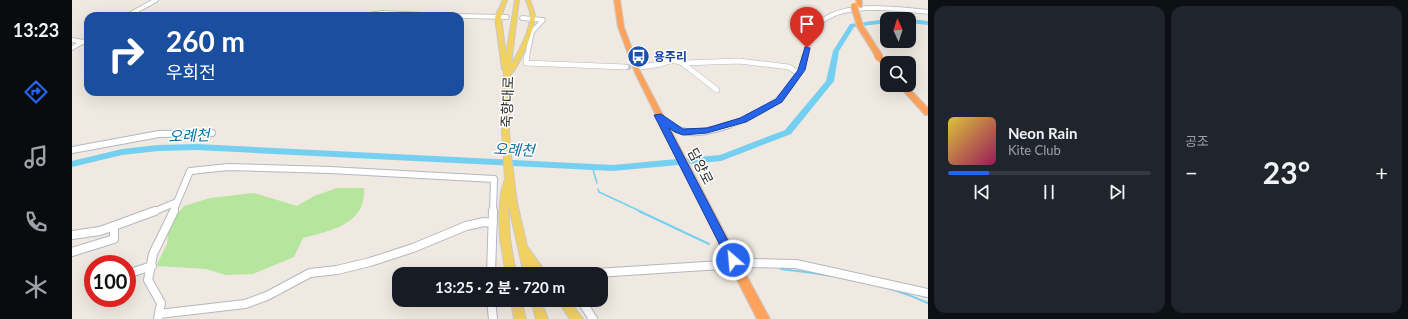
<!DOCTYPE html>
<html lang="ko">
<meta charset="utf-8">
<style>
body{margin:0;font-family:Lato,"Noto Sans KR",sans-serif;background:#20242c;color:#f1f3f6;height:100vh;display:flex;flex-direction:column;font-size:15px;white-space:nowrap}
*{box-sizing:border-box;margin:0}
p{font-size:13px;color:#9ea1a6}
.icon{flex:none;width:22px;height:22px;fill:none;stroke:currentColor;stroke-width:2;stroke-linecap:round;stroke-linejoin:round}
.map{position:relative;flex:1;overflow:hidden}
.details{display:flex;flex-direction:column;gap:6px;padding:6px;background:#0d0f14;width:480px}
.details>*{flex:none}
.banner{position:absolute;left:12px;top:12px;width:380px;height:84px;border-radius:12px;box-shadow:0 4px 16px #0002;background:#1a4fa0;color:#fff;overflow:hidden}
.needle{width:26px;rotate:357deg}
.controls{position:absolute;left:808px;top:12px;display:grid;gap:8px}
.controls a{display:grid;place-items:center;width:36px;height:36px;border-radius:8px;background:#171b24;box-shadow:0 4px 16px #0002;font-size:20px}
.speed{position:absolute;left:12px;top:255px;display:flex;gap:8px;font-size:20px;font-weight:700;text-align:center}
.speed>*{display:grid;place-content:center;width:52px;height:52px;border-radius:50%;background:#171b24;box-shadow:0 4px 16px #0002;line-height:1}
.speed .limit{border:6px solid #d22;background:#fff;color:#111}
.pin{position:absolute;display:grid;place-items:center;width:34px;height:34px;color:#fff;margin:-41px -17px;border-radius:50% 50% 50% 0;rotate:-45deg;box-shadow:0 0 4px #0007}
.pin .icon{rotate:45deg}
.me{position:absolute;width:44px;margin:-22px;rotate:333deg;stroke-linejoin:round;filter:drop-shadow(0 0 3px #0008)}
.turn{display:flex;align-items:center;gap:14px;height:84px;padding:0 16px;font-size:18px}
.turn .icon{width:52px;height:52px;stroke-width:2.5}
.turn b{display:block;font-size:28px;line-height:34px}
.big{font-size:30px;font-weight:700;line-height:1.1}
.details .widget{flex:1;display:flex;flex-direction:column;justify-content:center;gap:6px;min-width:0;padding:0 14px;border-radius:12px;background:#20242c}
.song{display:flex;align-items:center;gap:12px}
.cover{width:48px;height:48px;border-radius:6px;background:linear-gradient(135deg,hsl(50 70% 55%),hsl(330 70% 35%))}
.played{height:4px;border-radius:2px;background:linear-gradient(90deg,#2563eb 20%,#363941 20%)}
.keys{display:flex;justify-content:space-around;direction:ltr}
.heat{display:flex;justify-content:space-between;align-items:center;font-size:22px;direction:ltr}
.details .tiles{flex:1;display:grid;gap:6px;grid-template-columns:repeat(2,1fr)}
.trip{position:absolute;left:320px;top:267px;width:216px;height:40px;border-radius:12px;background:#171b24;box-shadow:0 4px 16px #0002;font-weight:700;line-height:40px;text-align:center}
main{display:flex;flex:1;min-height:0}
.tabs{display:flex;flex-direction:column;width:72px;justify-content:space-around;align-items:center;background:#090b0e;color:#9ea1a6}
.tabs .icon{width:28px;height:28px}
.tabs .selected{color:#2563eb}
.tabs b{font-size:18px;color:#f1f3f6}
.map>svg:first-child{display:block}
.green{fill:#b6e59e}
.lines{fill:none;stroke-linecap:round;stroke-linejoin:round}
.stream-far1{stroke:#75cff0;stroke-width:1.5}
.stream{stroke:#75cff0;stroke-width:2}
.river{fill:#75cff0;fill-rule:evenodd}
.minor-tunnel{stroke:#c8c4bd;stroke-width:5;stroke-dasharray:5 2.5;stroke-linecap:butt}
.minor-far3-casing{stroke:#b4b7c1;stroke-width:5.5}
.minor-far2-casing{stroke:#b4b7c1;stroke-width:6}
.minor-far1-casing{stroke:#b4b7c1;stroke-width:8}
.minor-casing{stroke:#b4b7c1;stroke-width:10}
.major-casing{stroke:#c9c9c9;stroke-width:2}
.highway-casing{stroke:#c9c9c9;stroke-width:2}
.minor-far3{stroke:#fff;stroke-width:4}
.minor-far2{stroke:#fff;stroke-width:5}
.minor-far1{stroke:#fff;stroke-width:6}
.minor{stroke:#fff;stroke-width:8}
.major{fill:#f2d163;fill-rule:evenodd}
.highway{fill:#ffa35c;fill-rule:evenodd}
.highway-bridge-far2-casing{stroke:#c9c9c9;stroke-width:8;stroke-linecap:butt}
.highway-bridge-far1-casing{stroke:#c9c9c9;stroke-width:9;stroke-linecap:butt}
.highway-bridge-casing{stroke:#c9c9c9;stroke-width:14;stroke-linecap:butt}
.highway-bridge-far2{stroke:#ffa35c;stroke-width:6}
.highway-bridge-far1{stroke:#ffa35c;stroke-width:8}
.highway-bridge{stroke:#ffa35c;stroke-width:12}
.route{fill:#2563eb;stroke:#184099}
.labels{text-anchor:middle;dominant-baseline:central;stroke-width:3;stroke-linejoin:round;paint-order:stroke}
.far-transit-label{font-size:12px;font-weight:bold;fill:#164399;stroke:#fff;text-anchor:start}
.street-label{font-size:14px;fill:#2e2e2e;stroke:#fff}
.water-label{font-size:15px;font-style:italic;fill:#0d6fa3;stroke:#fff}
</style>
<main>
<nav class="tabs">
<b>13:23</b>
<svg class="icon selected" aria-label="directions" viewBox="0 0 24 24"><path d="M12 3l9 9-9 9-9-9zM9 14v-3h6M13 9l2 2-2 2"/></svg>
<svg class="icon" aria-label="music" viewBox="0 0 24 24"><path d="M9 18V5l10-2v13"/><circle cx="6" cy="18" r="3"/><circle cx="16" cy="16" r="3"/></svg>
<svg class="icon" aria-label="phone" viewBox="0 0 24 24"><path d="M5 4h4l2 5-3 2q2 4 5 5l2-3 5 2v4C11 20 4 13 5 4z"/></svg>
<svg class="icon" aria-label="climate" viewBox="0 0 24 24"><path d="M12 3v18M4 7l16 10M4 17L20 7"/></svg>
</nav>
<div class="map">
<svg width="856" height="319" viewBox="0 0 856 319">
<rect width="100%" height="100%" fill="#efe9e1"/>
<path class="green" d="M 265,188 L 292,188 C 294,225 259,230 231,238 L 222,257 L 181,274 L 154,275 L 134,269 L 84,266 L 95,244 L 97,224 L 112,206 L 138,198 L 182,193 L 225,206 L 242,196 Z"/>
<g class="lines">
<g class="stream-far1">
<polyline points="520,166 525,183"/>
<polyline points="526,189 527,192 570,212"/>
</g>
<g class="stream">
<polyline points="567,211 637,244"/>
<path d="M 709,269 C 759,275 810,282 856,303"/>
</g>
<g class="river">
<polygon points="815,19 815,23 782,27 767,51 762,81 719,134 649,161 541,171 125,150 86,151 50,155 0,167 0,161 50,149 86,145 125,144 541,165 648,155 713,130 754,81 761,51 778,24"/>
<polygon points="837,19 856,21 856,25 837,23"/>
</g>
<polyline class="minor-tunnel" points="554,67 569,67"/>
<defs>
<g id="minor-far3">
<polyline points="55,16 84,0"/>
<polyline points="288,16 310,13 381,16"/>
<polyline points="388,16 435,17"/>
<polyline points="450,18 471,20 460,32 455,56"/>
<polyline points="0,40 11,42"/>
<polyline points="0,48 16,39"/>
<path d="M 734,56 C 736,45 738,34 746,25 C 768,0 826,9 856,12"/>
</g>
<g id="minor-far2">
<polyline points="455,55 454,63 554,67"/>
<polyline points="609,62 645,90"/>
<polyline points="569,67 589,64 600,60 612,63 667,61 717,67 727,74"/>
<polyline points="589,118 599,126"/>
<path d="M 654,126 C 691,115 723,94 734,55"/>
</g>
<g id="minor-far1">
<path d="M 597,125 C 615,138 638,131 657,125"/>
<polyline points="0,150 87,134 140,133"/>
<polyline points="81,212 105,202"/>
<polyline points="101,212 118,171 156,167 258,170 422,179 421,212"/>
</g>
<g id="minor">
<polyline points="0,235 28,231 83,211"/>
<polyline points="0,252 42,239 42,226"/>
<polyline points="55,274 80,266"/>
<polyline points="419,274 421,211"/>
<polyline points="509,274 680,263 724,264 856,293"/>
<polyline points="19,285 21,285"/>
<polyline points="419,300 421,319"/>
<polyline points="509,300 521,319"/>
<polyline points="87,314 173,304 195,296 238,273 265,270 298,262 341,248 394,226 412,222 421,223"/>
<polyline points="86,319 89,303 76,280 81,254 102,211"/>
</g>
<g id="major">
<path d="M 431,0 L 435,0 L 429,17 L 434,55 L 443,0 L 447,0 L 439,65 C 447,50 460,29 458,12 C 457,8 455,4 454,0 L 458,0 C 460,6 463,12 463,18 C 462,30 447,68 438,75 L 437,131 L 439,155 L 445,203 L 455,246 L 475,274 L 464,274 L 461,269 L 462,274 L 452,274 L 436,203 L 438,239 L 444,274 L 434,274 L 428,239 L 427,215 L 429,192 L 433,179 L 430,131 L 432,71 L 430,69 L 423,17 Z"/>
<polygon points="439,300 449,300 454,319 442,319"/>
<polygon points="459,300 469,300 476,319 464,319"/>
<polygon points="485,300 497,300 511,319 498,319"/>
</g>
<g id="highway">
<polygon points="542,0 548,0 552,27 569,73 667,260 665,263 661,265 657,263 563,73 546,27"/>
<polygon points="784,0 790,0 790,8 785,7"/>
<polygon points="807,55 809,56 815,63 815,69 813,68 804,57"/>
<polygon points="826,85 834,85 856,108 856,115 853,115"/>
<polygon points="666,265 670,267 698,319 685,319 660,270 662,267"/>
</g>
</defs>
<use href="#minor-far3" class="minor-far3-casing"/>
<use href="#minor-far2" class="minor-far2-casing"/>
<use href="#minor-far1" class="minor-far1-casing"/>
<use href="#minor" class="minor-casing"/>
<use href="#major" class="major-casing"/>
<use href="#highway" class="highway-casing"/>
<use href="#minor-far3" class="minor-far3"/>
<use href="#minor-far2" class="minor-far2"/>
<use href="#minor-far1" class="minor-far1"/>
<use href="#minor" class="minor"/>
<use href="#major" class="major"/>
<use href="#highway" class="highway"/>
<defs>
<polyline id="highway-bridge-far2" points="782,6 788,26 807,56"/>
<polyline id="highway-bridge-far1" points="806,55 807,57"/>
<polyline id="highway-bridge" points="661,260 666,270"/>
</defs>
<use href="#highway-bridge-far2" class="highway-bridge-far2-casing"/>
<use href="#highway-bridge-far1" class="highway-bridge-far1-casing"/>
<use href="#highway-bridge" class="highway-bridge-casing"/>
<use href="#highway-bridge-far2" class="highway-bridge-far2"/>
<use href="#highway-bridge-far1" class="highway-bridge-far1"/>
<use href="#highway-bridge" class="highway-bridge"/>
</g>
<polygon class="route" points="733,47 738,48 733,70 710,102 674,122 635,133 611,135 603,132 597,128 666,260 665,263 657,263 582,115 589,114 611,129 635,128 668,118 704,99 726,70"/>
<defs>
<symbol id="bus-disc" viewBox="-11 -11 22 22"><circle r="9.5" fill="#1a4fb4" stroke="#fff"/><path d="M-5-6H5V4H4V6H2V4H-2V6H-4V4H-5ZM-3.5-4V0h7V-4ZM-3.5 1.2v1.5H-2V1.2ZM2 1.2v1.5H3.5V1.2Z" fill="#fff"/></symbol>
</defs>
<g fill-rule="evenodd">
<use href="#bus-disc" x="554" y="44" width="25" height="25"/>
</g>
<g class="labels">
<g class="far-transit-label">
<text x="582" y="56">용주리</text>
</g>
<g class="street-label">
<text transform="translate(435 102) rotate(-88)">죽향대로</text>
<text transform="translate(629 166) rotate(63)">담양로</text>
</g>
<g class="water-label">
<text transform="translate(117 135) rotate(-2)">오례천</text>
<text transform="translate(442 149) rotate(3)">오례천</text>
</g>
</g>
</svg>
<div class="controls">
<a><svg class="needle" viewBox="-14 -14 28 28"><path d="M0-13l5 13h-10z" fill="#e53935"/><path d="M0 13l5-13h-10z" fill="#9ea1a6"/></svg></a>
<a><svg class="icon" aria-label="search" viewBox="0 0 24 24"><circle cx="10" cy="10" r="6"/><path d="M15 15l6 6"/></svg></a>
</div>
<div class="speed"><div class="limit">100</div></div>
<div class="pin" style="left:735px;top:48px;background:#d93025"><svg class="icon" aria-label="arrive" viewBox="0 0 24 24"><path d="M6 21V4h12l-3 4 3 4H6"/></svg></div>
<svg class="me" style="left:661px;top:260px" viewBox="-20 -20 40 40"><circle r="17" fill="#2563eb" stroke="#fff" stroke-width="3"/><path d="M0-11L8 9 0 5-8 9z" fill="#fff"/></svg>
<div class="trip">13:25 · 2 분 · 720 m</div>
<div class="banner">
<div class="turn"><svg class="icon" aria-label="right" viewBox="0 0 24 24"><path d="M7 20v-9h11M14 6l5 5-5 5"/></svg><div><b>260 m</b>우회전</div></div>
</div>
</div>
<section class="details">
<div class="tiles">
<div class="widget">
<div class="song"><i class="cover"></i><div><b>Neon Rain</b><p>Kite Club</p></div></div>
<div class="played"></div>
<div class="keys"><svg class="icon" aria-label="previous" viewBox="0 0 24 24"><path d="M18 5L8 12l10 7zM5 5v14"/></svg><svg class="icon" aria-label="pause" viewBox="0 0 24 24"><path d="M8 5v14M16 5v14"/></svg><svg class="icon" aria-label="next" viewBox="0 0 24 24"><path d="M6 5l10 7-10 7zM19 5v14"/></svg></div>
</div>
<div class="widget"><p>공조</p>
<div class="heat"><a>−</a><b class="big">23°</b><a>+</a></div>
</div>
</div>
</section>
</main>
